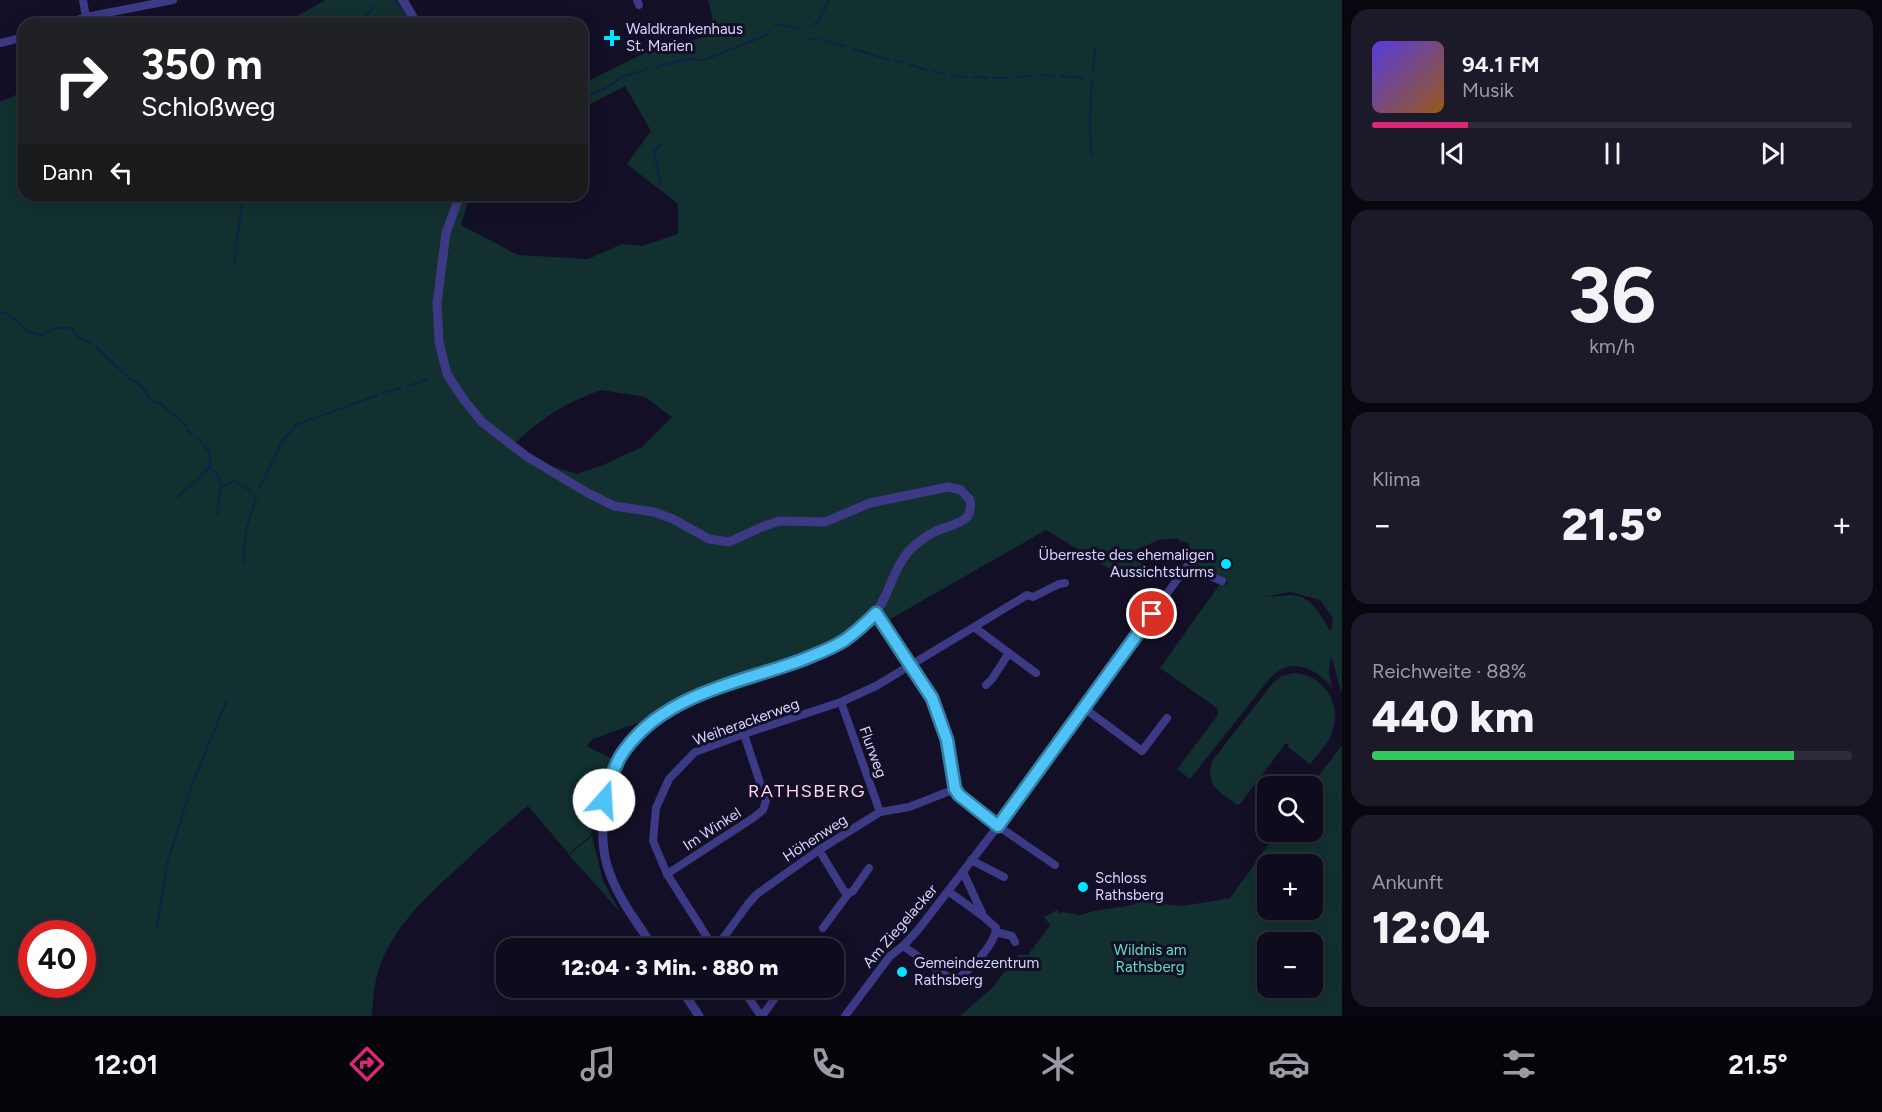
<!DOCTYPE html>
<html lang="de">
<meta charset="utf-8">
<style>
body{margin:0;font-family:Figtree,sans-serif;background:#1c1929;color:#f1f3f6;height:100vh;display:flex;flex-direction:column;font-size:22px;white-space:nowrap}
*{box-sizing:border-box;margin:0}
p{font-size:20px;color:#9b9ba3}
.icon{flex:none;width:33px;height:33px;fill:none;stroke:currentColor;stroke-width:2;stroke-linecap:round;stroke-linejoin:round}
.map{position:relative;flex:1;overflow:hidden}
.sheet{display:flex;flex-direction:column;gap:9px;padding:9px;background:#08060f;width:540px}
.sheet>*{flex:none}
.banner{position:absolute;left:18px;top:18px;width:570px;height:183px;border-radius:18px;box-shadow:0 3px 15px #0003,0 0 0 2px #2e2b3b;background:#202124;color:#fff;overflow:hidden}
.controls{position:absolute;left:1257px;top:776px;display:grid;gap:12px}
.controls a{display:grid;place-items:center;width:66px;height:66px;border-radius:12px;background:#0e0b1c;box-shadow:0 3px 15px #0003,0 0 0 2px #2e2b3b;font-size:30px}
.speed{position:absolute;left:18px;top:920px;display:flex;gap:12px;font-size:30px;font-weight:700;text-align:center}
.speed>*{display:grid;place-content:center;width:78px;height:78px;border-radius:50%;background:#0e0b1c;box-shadow:0 3px 15px #0003,0 0 0 2px #2e2b3b;line-height:1}
.speed .limit{border:9px solid #d22;background:#fff;color:#111}
.pin{position:absolute;display:grid;place-items:center;width:51px;height:51px;color:#fff;margin:-26px;border:3px solid #fff;border-radius:50%;box-shadow:0 2px 6px #0007}
.me{position:absolute;width:66px;margin:-33px;rotate:19deg;stroke-linejoin:round;filter:drop-shadow(0 0 4px #0008)}
.turn{display:flex;align-items:center;gap:21px;height:126px;padding:0 24px;font-size:27px}
.turn .icon{width:78px;height:78px;stroke-width:2.5}
.turn b{display:block;font-size:42px;line-height:51px}
.then{display:flex;align-items:center;height:57px;padding:0 24px;background:#0003;gap:12px;font-size:22px}
.big{font-size:45px;font-weight:800;line-height:1.1}
.sheet .widget{flex:1;display:flex;flex-direction:column;justify-content:center;gap:9px;min-width:0;padding:0 21px;border-radius:18px;background:#1c1929}
.sheet .dial{align-items:center;gap:0}
.dial b{font-size:78px;line-height:1}
.song{display:flex;align-items:center;gap:18px}
.cover{width:72px;height:72px;border-radius:9px;background:linear-gradient(135deg,hsl(250 70% 55%),hsl(30 70% 35%))}
.played{height:6px;border-radius:3px;background:linear-gradient(90deg,#db2777 20%,#2e2b3b 20%)}
.keys{display:flex;justify-content:space-around;direction:ltr}
.heat{display:flex;justify-content:space-between;align-items:center;font-size:33px;direction:ltr}
.charge{height:9px;border-radius:4px;background:linear-gradient(90deg,#34c759 88%,#2e2b3b 0)}
.trip{position:absolute;left:496px;top:938px;width:348px;height:60px;border-radius:18px;background:#0e0b1c;box-shadow:0 3px 15px #0003,0 0 0 2px #2e2b3b;font-weight:800;line-height:60px;text-align:center}
.tab-bar{display:flex;height:96px;justify-content:space-around;align-items:center;background:#06040b;color:#9b9ba3}
.tab-bar .icon{width:42px;height:42px}
.tab-bar .current{color:#db2777}
.tab-bar b{font-size:27px;color:#f1f3f6}
main{display:flex;flex:1;min-height:0}
.map>svg:first-child{display:block}
.green{fill:#12302f;fill-rule:evenodd}
.lines{fill:none;stroke-linecap:round;stroke-linejoin:round}
.stream{stroke:#0c2248;stroke-width:2}
.minor{stroke:#3d3a85;stroke-width:8}
.tertiary{stroke:#3d3a85;stroke-width:9}
.route-casing{stroke:#337fa1;stroke-width:15}
.route{stroke:#4fc3f7;stroke-width:10}
.poi-dot{fill:#00e5ff;stroke:#130f26;stroke-width:2}
.labels{text-anchor:middle;dominant-baseline:central;stroke-width:6;stroke-linejoin:round;paint-order:stroke}
.poi-label{font-size:15px;fill:#d9d4ff;stroke:#130f26;text-anchor:start}
.street-label{font-size:15px;fill:#d9d4ff;stroke:#130f26}
.park-label{font-size:15px;fill:#5fe0c0;stroke:#130f26}
.quarter-label{font-size:18px;letter-spacing:1.5px;fill:#ffd6f0;stroke:#130f26}
</style>
<main>
<div class="map">
<svg width="1342" height="1016" viewBox="0 0 1342 1016">
<rect width="100%" height="100%" fill="#130f26"/>
<g class="green">
<polygon points="326,0 406,0 421,24 282,24"/>
<path d="M 708,0 L 1342,0 L 1342,694 L 1331,656 L 1329,673 L 1332,688 C 1321,672 1296,658 1277,672 C 1273,674 1270,679 1267,682 L 1190,779 L 1177,769 L 1218,715 L 1217,708 L 1160,668 L 1222,581 L 1226,586 L 1228,582 L 1213,575 L 1189,558 L 1189,543 L 1180,541 L 1177,538 L 1159,540 L 1135,550 L 1144,567 L 1147,570 L 1142,578 L 1126,579 L 1046,530 L 887,621 L 884,612 L 873,609 L 849,631 L 817,650 L 711,686 L 681,699 L 651,718 L 593,739 L 587,745 L 588,747 L 611,758 L 602,778 L 595,804 L 588,798 L 594,804 L 591,835 L 569,854 L 528,806 C 504,825 481,846 459,867 C 428,895 394,926 380,966 C 374,982 373,999 372,1016 L 0,1016 L 0,102 L 20,93 L 24,94 L 24,195 L 470,195 L 461,225 L 518,255 L 588,259 L 622,244 L 642,246 L 678,234 L 678,204 L 627,164 L 651,131 L 625,86 L 582,108 L 582,84 L 647,52 L 716,34 ZM 601,390 L 645,397 L 672,417 L 642,447 L 603,465 L 577,474 L 548,465 L 516,444 L 516,442 C 546,415 564,404 601,390 ZM 1291,592 L 1320,600 L 1333,618 L 1331,632 C 1321,617 1312,593 1288,595 C 1277,596 1270,598 1260,594 L 1269,596 ZM 32,933 L 82,933 L 82,984 L 32,984 Z"/>
<path d="M 1293,673 C 1322,674 1341,701 1333,729 C 1330,742 1318,754 1310,764 L 1288,747 L 1289,745 L 1286,743 L 1240,804 L 1237,805 C 1219,791 1205,787 1212,761 L 1273,683 L 1282,676 Z"/>
<path d="M 1342,745 L 1342,1016 L 960,1016 L 993,987 L 1015,958 L 1019,955 L 1028,955 L 1050,925 L 1044,917 L 1057,910 L 1061,914 L 1062,912 L 1080,915 L 1094,911 L 1133,905 L 1141,899 L 1163,904 L 1183,906 L 1230,898 L 1278,831 L 1312,831 L 1311,786 ZM 1268,864 L 1312,864 L 1312,909 L 1268,909 ZM 1268,942 L 1312,942 L 1312,987 L 1268,987 Z"/>
<polygon points="592,836 603,881 620,912 569,855"/>
</g>
<g class="lines">
<g class="stream">
<polyline points="395,0 404,11"/>
<polyline points="381,1 381,0"/>
<polyline points="363,24 363,19 374,7"/>
<polyline points="776,24 800,29"/>
<polyline points="812,26 819,20 829,0"/>
<polyline points="810,39 820,40"/>
<polyline points="826,41 845,46"/>
<polyline points="854,49 889,60"/>
<polyline points="894,61 901,62"/>
<polyline points="909,64 926,70"/>
<polyline points="655,67 688,59 704,60 767,35 770,30"/>
<polyline points="1093,70 1095,48"/>
<polyline points="932,71 945,74"/>
<polyline points="951,75 967,77"/>
<polyline points="1040,75 1053,76"/>
<polyline points="1060,76 1070,77"/>
<polyline points="973,77 988,78"/>
<polyline points="1017,77 1034,75"/>
<polyline points="1075,77 1083,78"/>
<polyline points="993,78 1010,78"/>
<polyline points="582,99 606,88 622,77 648,69"/>
<polyline points="661,143 654,152 661,185"/>
<polyline points="1091,155 1090,120 1092,81"/>
<polyline points="234,263 243,195"/>
<polyline points="0,312 7,313 27,331 41,335 57,328 71,328 79,337 91,343"/>
<polyline points="96,347 130,379 140,384 152,401 161,404 187,426"/>
<polyline points="407,386 427,380"/>
<polyline points="383,393 401,388"/>
<polyline points="187,430 192,435"/>
<path d="M 196,438 C 207,446 213,454 209,467 L 217,473 L 221,487 L 235,481 L 252,492"/>
<polyline points="260,487 281,443 296,425 378,395"/>
<polyline points="177,497 197,480 209,467"/>
<polyline points="217,514 221,487"/>
<polyline points="243,564 246,530 257,495"/>
<polyline points="157,927 167,864 193,782 227,700"/>
</g>
<g class="minor">
<polyline points="83,0 86,17"/>
<polyline points="637,0 639,5"/>
<polyline points="65,24 86,17 173,0"/>
<polyline points="0,43 24,37"/>
<polyline points="876,613 932,698 947,740 955,789 959,795 998,826 1055,865"/>
<polyline points="974,627 1036,673"/>
<polyline points="986,685 992,679 1009,653"/>
<polyline points="841,702 880,812"/>
<polyline points="1084,708 1142,751 1167,718"/>
<polyline points="819,850 844,891 848,894 823,928"/>
<polyline points="971,860 1004,877"/>
<polyline points="963,872 982,913"/>
<polyline points="667,874 753,818 763,810 766,801 744,734"/>
<polyline points="848,894 853,891 869,868"/>
<polyline points="996,932 1012,936 1015,942"/>
<path d="M 903,946 L 951,979 L 955,980 C 968,973 996,943 996,928 L 984,917 L 948,891"/>
<polyline points="714,948 667,874 653,841 656,808 669,779 695,752 744,734 841,702 876,686 1027,595 1033,597 1059,584 1065,583"/>
<polyline points="716,948 748,904 757,894 819,850 880,812 909,807 955,789"/>
<polyline points="741,987 761,1016"/>
<polyline points="762,1016 783,987"/>
<polyline points="845,1016 890,956 903,946 918,930 998,826 1187,566 1222,581"/>
</g>
<g class="tertiary">
<polyline points="403,0 417,24"/>
<path d="M 460,195 L 446,233 L 437,303 L 439,342 L 447,374 L 464,400 L 482,422 L 526,456 L 586,492 L 614,506 L 654,512 L 673,519 L 709,539 L 729,542 L 762,527 L 779,521 L 825,522 L 870,503 L 948,487 L 961,490 L 970,500 C 971,506 971,512 967,517 C 959,525 944,527 934,532 C 928,535 921,540 915,545 C 895,562 891,590 877,611 C 869,623 855,634 843,641 C 805,664 760,671 720,687 C 655,712 606,745 603,821 C 602,839 603,857 610,874 C 620,901 638,924 654,948"/>
<polyline points="680,987 699,1016"/>
</g>
</g>
<g class="lines">
<defs>
<path id="route" d="M 604,800 C 608,786 613,770 620,757 C 659,695 736,684 799,661 C 814,655 831,649 845,640 C 856,632 866,623 876,613 L 932,698 L 947,740 L 955,789 L 959,795 L 998,826 L 1152,614"/>
</defs>
<use href="#route" class="route-casing"/>
<use href="#route" class="route"/>
</g>
<g class="poi-dot">
<path d="M609 29h6v6h6v6h-6v6h-6v-6h-6v-6h6z"/>
<circle cx="1226" cy="564" r="6"/>
<circle cx="1083" cy="887" r="6"/>
<circle cx="902" cy="972" r="6"/>
</g>
<g class="labels">
<g class="poi-label">
<text x="626" y="29">Waldkrankenhaus<tspan x="626" dy="17">St. Marien</tspan></text>
<text x="1214" y="555" text-anchor="end">Überreste des ehemaligen<tspan x="1214" dy="17">Aussichtsturms</tspan></text>
<text x="1095" y="878">Schloss<tspan x="1095" dy="17">Rathsberg</tspan></text>
<text x="914" y="963">Gemeindezentrum<tspan x="914" dy="17">Rathsberg</tspan></text>
</g>
<g class="street-label">
<text transform="translate(746 722) rotate(-20)">Weiherackerweg</text>
<text transform="translate(873 752) rotate(70)">Flurweg</text>
<text transform="translate(712 829) rotate(-33)">Im Winkel</text>
<text transform="translate(815 838) rotate(-33)">Höhenweg</text>
<text transform="translate(900 926) rotate(-49)">Am Ziegelacker</text>
</g>
<g class="park-label">
<text x="1150" y="950">Wildnis am<tspan x="1150" dy="17">Rathsberg</tspan></text>
</g>
<g class="quarter-label">
<text x="807" y="791">RATHSBERG</text>
</g>
</g>
</svg>
<div class="controls">
<a><svg class="icon" aria-label="search" viewBox="0 0 24 24"><circle cx="10" cy="10" r="6"/><path d="M15 15l6 6"/></svg></a>
<a>+</a>
<a>−</a>
</div>
<div class="speed"><div class="limit">40</div></div>
<div class="pin" style="left:1152px;top:614px;background:#d93025"><svg class="icon" aria-label="arrive" viewBox="0 0 24 24"><path d="M6 21V4h12l-3 4 3 4H6"/></svg></div>
<svg class="me" style="left:604px;top:800px" viewBox="-20 -20 40 40"><circle r="19" fill="#fff"/><path d="M0-13L10 11 0 6-10 11z" fill="#4fc3f7"/></svg>
<div class="trip">12:04 · 3 Min. · 880 m</div>
<div class="banner">
<div class="turn"><svg class="icon" aria-label="right" viewBox="0 0 24 24"><path d="M7 20v-9h11M14 6l5 5-5 5"/></svg><div><b>350 m</b>Schloßweg</div></div>
<div class="then">Dann<svg class="icon" aria-label="left" viewBox="0 0 24 24"><path d="M17 20v-9H6M10 6l-5 5 5 5"/></svg></div>
</div>
</div>
<section class="sheet">
<div class="widget">
<div class="song"><i class="cover"></i><div><b>94.1 FM</b><p>Musik</p></div></div>
<div class="played"></div>
<div class="keys"><svg class="icon" aria-label="previous" viewBox="0 0 24 24"><path d="M18 5L8 12l10 7zM5 5v14"/></svg><svg class="icon" aria-label="pause" viewBox="0 0 24 24"><path d="M8 5v14M16 5v14"/></svg><svg class="icon" aria-label="next" viewBox="0 0 24 24"><path d="M6 5l10 7-10 7zM19 5v14"/></svg></div>
</div>
<div class="widget dial"><b>36</b><p>km/h</p></div>
<div class="widget"><p>Klima</p>
<div class="heat"><a>−</a><b class="big">21.5°</b><a>+</a></div>
</div>
<div class="widget"><p>Reichweite · 88%</p><b class="big">440 km</b><div class="charge"></div></div>
<div class="widget"><p>Ankunft</p><b class="big">12:04</b></div>
</section>
</main>
<nav class="tab-bar">
<b>12:01</b>
<svg class="icon current" aria-label="directions" viewBox="0 0 24 24"><path d="M12 3l9 9-9 9-9-9zM9 14v-3h6M13 9l2 2-2 2"/></svg>
<svg class="icon" aria-label="music" viewBox="0 0 24 24"><path d="M9 18V5l10-2v13"/><circle cx="6" cy="18" r="3"/><circle cx="16" cy="16" r="3"/></svg>
<svg class="icon" aria-label="phone" viewBox="0 0 24 24"><path d="M5 4h4l2 5-3 2q2 4 5 5l2-3 5 2v4C11 20 4 13 5 4z"/></svg>
<svg class="icon" aria-label="climate" viewBox="0 0 24 24"><path d="M12 3v18M4 7l16 10M4 17L20 7"/></svg>
<svg class="icon" aria-label="car" viewBox="0 0 24 24"><path d="M5 17H2v-5l4-1 3-4h7l3 4 3 1v5h-3M9 17h6M6 11h13"/><circle cx="7" cy="17" r="2"/><circle cx="17" cy="17" r="2"/></svg>
<svg class="icon" aria-label="filters" viewBox="0 0 24 24"><path d="M4 7h16M4 17h16"/><circle cx="9" cy="7" r="2"/><circle cx="15" cy="17" r="2"/></svg>
<b>21.5°</b>
</nav>
